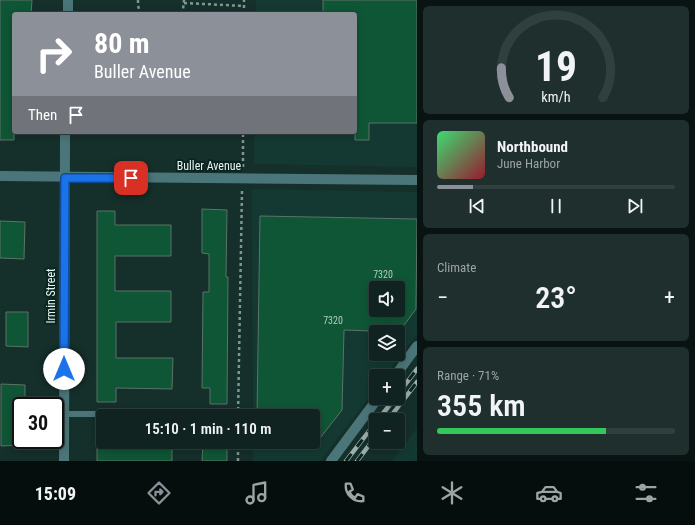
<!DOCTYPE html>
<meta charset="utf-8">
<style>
body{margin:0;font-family:"Roboto Condensed",sans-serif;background:#1e2f2d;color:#f1f3f6;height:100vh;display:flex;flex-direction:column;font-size:15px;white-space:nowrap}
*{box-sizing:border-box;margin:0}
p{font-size:13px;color:#9ca4a5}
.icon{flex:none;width:22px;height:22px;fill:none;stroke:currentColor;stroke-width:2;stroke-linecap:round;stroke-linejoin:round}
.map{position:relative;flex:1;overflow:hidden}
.side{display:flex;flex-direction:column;gap:6px;padding:6px;background:#091312;width:278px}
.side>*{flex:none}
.banner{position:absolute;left:12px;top:12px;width:345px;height:122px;border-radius:4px;box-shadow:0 2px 10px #0003,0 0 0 1px #30403e;background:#8c9099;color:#fff;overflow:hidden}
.buttons{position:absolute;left:369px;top:281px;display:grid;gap:8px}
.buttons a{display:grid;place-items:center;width:36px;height:36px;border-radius:4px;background:#102320;box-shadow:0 2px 10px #0003,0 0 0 1px #30403e;font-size:20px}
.speed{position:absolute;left:12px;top:397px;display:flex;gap:8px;font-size:20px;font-weight:700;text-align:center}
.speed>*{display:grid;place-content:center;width:52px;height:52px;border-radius:50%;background:#102320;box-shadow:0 2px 10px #0003,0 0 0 1px #30403e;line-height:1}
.speed .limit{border:2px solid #111;border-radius:6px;background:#fff;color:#111}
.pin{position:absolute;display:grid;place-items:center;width:34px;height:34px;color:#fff;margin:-17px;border-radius:8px;box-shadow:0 2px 6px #0006}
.me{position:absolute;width:44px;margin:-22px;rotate:0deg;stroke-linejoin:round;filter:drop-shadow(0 0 3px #0008)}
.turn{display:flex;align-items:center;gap:14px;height:84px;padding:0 16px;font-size:18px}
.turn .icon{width:52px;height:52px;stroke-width:2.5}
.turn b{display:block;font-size:28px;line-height:34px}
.then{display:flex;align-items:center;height:38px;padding:0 16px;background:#0003;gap:8px;font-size:15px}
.big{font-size:30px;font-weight:600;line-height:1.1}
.side .tile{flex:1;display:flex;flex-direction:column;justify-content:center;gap:6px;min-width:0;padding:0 14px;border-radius:6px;background:#1e2f2d}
.side .dial{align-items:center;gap:0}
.dial svg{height:104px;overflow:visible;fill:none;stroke:#30403e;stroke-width:7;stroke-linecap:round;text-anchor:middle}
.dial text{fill:#f1f3f6;stroke:none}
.song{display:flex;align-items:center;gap:12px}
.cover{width:48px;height:48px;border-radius:6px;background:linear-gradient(135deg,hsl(140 70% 55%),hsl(350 70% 35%))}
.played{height:4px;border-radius:2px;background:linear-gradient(90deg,#8c9099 15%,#30403e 15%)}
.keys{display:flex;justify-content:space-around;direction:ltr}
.heat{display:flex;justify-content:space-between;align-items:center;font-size:22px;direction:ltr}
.charge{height:6px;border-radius:3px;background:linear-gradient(90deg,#34c759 71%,#30403e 0)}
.trip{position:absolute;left:96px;top:409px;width:224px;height:40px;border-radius:4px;background:#102320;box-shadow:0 2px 10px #0003,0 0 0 1px #30403e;font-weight:600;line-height:40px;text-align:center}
.dock{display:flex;height:64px;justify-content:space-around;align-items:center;background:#060e0d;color:#9ca4a5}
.dock .icon{width:28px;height:28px}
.dock .current{color:#8c9099}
.dock b{font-size:18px;color:#f1f3f6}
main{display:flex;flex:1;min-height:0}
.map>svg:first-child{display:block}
.built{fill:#143932;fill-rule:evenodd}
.building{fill:#0f5636;stroke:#5d7366;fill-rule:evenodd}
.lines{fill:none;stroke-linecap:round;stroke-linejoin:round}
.path{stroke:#819691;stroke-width:2.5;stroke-dasharray:3 3;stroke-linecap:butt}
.service{stroke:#4b7679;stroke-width:6}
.minor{stroke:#4b7679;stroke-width:10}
.rail-casing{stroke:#9cafab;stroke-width:4.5}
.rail{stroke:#0a2520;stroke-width:3;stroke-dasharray:9;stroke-linecap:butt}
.route-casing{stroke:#114b97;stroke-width:10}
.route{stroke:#1a73e8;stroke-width:7}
.labels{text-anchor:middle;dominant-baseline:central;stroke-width:4;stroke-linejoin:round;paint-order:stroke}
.number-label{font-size:10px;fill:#b0cdc2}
.street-label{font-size:12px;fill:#e6f5f1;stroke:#0a2520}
</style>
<main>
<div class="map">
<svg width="417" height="461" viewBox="0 0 417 461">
<rect width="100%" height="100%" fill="#152f2a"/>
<g class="built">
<polygon points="256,0 417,0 417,167 254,164 254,132 355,132 355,14 256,14"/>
<path d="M 252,189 L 417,192 L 417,334 L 385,376 L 376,376 L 376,388 L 320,461 L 253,461 L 253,442 L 313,442 L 313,416 L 253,416 ZM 376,288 L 398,288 L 398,310 L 376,310 ZM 376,332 L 398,332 L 398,354 L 376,354 Z"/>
<polygon points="417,428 417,461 392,461"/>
</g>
<g class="building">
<polygon points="0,0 32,0 31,14 14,14 14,140 0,140"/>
<polygon points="323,0 417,0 417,123 369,123 369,140 355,140 355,14 323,14"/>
<polygon points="202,209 227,210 226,277 228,277 227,404 210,404 210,388 202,388 203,292 209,292 209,254 202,253"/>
<polygon points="97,211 115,211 115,225 171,225 171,256 115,256 115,291 171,291 171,322 116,322 116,358 173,358 172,389 116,388 116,402 97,402"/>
<path d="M 260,216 L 417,219 L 416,309 L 399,332 L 344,330 L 342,410 L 313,447 L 313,416 L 257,416 ZM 376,288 L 398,288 L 398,310 L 376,310 Z"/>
<polygon points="0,221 25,222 24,259 0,258"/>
<polygon points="6,312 28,312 28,347 6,346"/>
<polygon points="1,384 25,385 25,406 21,406 21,445 1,446"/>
<polygon points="97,442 172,443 172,461 97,461"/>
<polygon points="203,442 227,442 227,461 202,461"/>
</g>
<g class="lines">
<g class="path">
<polyline points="138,0 138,6 141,14"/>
<polyline points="184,3 244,6"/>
<polyline points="181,14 183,10 184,0"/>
<polyline points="244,14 244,0"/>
<polyline points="243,167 243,132"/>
<polyline points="238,416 242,190"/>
<polyline points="238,461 238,442"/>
</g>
<polyline class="service" points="64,414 192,414"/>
<g class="minor">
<polyline points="68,14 68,0"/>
<polyline points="0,176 417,180"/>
<polyline points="395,376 417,346"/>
<polyline points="64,461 65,132"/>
<polyline points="331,461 378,398"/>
</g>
<defs>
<g id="rail">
<polyline points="398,394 417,369"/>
<polyline points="378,420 395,398"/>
<polyline points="388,420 417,382"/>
<polyline points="346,461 376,422"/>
<polyline points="357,461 376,436"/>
</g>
</defs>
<use href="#rail" class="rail-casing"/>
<use href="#rail" class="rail"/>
</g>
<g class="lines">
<defs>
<polyline id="route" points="64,369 65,178 131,178"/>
</defs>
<use href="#route" class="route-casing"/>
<use href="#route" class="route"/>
</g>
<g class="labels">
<g class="number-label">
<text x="383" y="274">7320</text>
<text x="333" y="320">7320</text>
</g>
<g class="street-label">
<text x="209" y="166">Buller Avenue</text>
<text transform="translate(51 296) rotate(-90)">Irmin Street</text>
</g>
</g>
</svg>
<div class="buttons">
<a><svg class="icon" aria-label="sound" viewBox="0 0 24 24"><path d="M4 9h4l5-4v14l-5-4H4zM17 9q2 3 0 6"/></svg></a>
<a><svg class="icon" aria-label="layers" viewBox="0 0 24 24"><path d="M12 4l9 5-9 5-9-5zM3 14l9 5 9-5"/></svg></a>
<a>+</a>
<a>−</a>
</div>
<div class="speed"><div class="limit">30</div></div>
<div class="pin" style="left:131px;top:178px;background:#d93025"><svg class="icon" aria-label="arrive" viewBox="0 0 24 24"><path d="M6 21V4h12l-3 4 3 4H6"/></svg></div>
<svg class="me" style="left:64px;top:369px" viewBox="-20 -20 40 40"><circle r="19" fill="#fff"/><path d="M0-13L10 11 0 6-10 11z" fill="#1a73e8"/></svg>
<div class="trip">15:10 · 1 min · 110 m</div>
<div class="banner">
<div class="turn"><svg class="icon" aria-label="right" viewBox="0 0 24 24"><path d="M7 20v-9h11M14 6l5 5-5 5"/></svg><div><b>80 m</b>Buller Avenue</div></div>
<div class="then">Then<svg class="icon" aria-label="arrive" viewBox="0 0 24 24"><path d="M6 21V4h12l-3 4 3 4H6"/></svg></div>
</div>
</div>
<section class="side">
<div class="tile dial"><svg viewBox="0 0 100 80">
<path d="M14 69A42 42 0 1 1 86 69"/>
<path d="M14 69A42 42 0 0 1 8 46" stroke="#8c9099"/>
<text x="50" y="56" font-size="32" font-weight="700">19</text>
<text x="50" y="72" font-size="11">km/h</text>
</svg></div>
<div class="tile">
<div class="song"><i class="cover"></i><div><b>Northbound</b><p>June Harbor</p></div></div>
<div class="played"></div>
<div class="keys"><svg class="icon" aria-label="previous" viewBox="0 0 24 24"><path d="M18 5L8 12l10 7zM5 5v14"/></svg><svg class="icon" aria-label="pause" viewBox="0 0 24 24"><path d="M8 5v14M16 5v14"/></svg><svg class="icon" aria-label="next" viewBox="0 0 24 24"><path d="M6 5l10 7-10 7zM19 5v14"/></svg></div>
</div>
<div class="tile"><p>Climate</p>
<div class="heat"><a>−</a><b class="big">23°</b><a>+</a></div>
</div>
<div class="tile"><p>Range · 71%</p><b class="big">355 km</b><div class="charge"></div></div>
</section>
</main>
<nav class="dock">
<b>15:09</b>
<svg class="icon current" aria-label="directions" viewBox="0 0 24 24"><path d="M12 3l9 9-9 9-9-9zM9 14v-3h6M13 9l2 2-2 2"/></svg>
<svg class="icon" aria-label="music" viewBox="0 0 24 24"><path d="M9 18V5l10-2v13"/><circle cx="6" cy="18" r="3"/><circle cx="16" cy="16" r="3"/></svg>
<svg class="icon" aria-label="phone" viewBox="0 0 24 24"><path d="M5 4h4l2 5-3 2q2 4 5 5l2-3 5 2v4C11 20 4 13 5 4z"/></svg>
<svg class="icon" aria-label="climate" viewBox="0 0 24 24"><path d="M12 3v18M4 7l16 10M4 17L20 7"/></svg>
<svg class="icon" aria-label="car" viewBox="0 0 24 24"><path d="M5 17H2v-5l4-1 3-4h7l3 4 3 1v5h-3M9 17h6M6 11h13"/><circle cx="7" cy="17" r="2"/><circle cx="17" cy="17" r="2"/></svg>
<svg class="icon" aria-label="filters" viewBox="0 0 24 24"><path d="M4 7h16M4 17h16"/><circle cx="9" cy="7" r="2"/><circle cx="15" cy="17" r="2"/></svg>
</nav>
